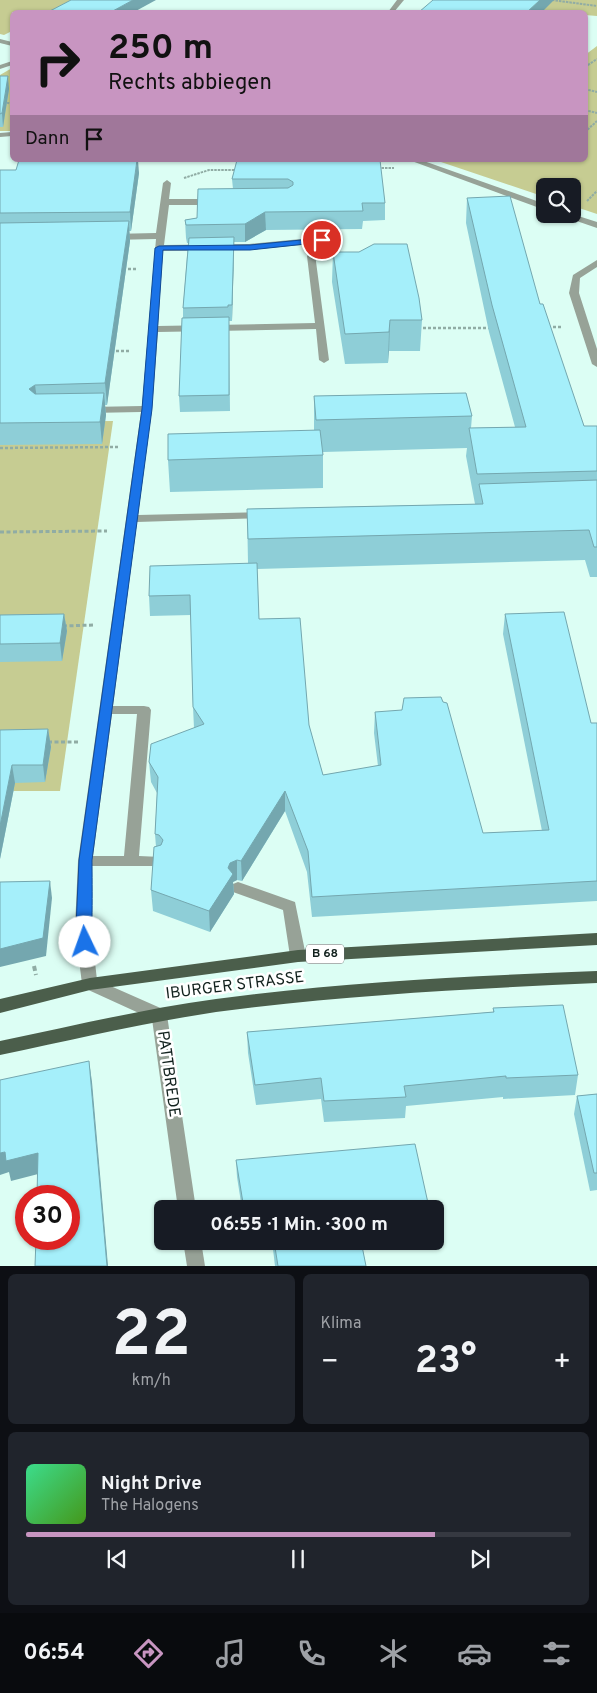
<!DOCTYPE html>
<html lang="de">
<meta charset="utf-8">
<style>
body{margin:0;font-family:Overpass,sans-serif;background:#20242c;color:#f1f3f6;height:100vh;display:flex;flex-direction:column;font-size:19px;white-space:nowrap}
*{box-sizing:border-box;margin:0}
p{font-size:16px;color:#9ea1a6}
.icon{flex:none;width:28px;height:28px;fill:none;stroke:currentColor;stroke-width:2;stroke-linecap:round;stroke-linejoin:round}
.map{position:relative;height:1266px;overflow:hidden}
.sheet{display:flex;flex-direction:column;gap:8px;padding:8px;background:#0d0f14;flex:1}
.sheet>*{flex:none}
.top-card{position:absolute;left:10px;top:10px;width:578px;height:152px;border-radius:8px;box-shadow:0 1px 4px #0004;background:#c895c1;color:#111;overflow:hidden}
.buttons{position:absolute;left:536px;top:178px;display:grid;gap:10px}
.buttons a{display:grid;place-items:center;width:45px;height:45px;border-radius:8px;background:#171b24;box-shadow:0 1px 4px #0004;font-size:25px}
.speed{position:absolute;left:15px;top:1185px;display:flex;gap:10px;font-size:25px;font-weight:700;text-align:center}
.speed>*{display:grid;place-content:center;width:65px;height:65px;border-radius:50%;background:#171b24;box-shadow:0 1px 4px #0004;line-height:1}
.speed .limit{border:8px solid #d22;background:#fff;color:#111}
.pin{position:absolute;display:grid;place-items:center;width:42px;height:42px;color:#fff;margin:-21px;border:2px solid #fff;border-radius:50%;box-shadow:0 1px 5px #0007}
.me{position:absolute;width:55px;margin:-28px;rotate:357deg;stroke-linejoin:round;filter:drop-shadow(0 0 4px #0008)}
.turn{display:flex;align-items:center;gap:18px;height:105px;padding:0 15px;font-size:22px}
.turn .icon{width:65px;height:65px;stroke-width:2.5}
.turn b{display:block;font-size:35px;line-height:42px}
.then{display:flex;align-items:center;height:48px;padding:0 15px;background:#0003;gap:10px;font-size:19px}
.big{font-size:38px;font-weight:700;line-height:1.1}
.sheet .card{flex:1;display:flex;flex-direction:column;justify-content:center;gap:8px;min-width:0;padding:0 18px;border-radius:8px;background:#20242c}
.sheet .dial{align-items:center;gap:0}
.dial b{font-size:65px;line-height:1}
.song{display:flex;align-items:center;gap:15px}
.cover{width:60px;height:60px;border-radius:8px;background:linear-gradient(135deg,hsl(150 70% 55%),hsl(100 70% 35%))}
.played{height:5px;border-radius:2px;background:linear-gradient(90deg,#c895c1 75%,#363941 75%)}
.keys{display:flex;justify-content:space-around;direction:ltr}
.heat{display:flex;justify-content:space-between;align-items:center;font-size:28px;direction:ltr}
.sheet .tiles{flex:1;display:grid;gap:8px;grid-template-columns:1fr 1fr}
.card:last-child{grid-column:span 2}
.trip{position:absolute;left:154px;top:1200px;width:290px;height:50px;border-radius:8px;background:#171b24;box-shadow:0 1px 4px #0004;font-weight:700;line-height:50px;text-align:center}
.menu{display:flex;height:80px;justify-content:space-around;align-items:center;background:#090b0e;color:#9ea1a6}
.menu .icon{width:35px;height:35px}
.menu .selected{color:#c895c1}
.menu b{font-size:22px;color:#f1f3f6}
.map>svg:first-child{display:block}
.green{fill:#c6cc92}
.lines{fill:none;stroke-linecap:round;stroke-linejoin:round}
.path-far3{stroke:#90aca4;stroke-width:2;stroke-dasharray:2.5 1;stroke-linecap:butt}
.path-far2{stroke:#90aca4;stroke-width:2.5;stroke-dasharray:3 2;stroke-linecap:butt}
.path-far1{stroke:#90aca4;stroke-width:3;stroke-dasharray:4 2.5;stroke-linecap:butt}
.path{stroke:#90aca4;stroke-width:4;stroke-dasharray:5 3;stroke-linecap:butt}
.minor{fill:#97a297;fill-rule:evenodd}
.major{fill:#4b5e4b;fill-rule:evenodd}
.wall{fill:#8eced7}
.shaded-wall{fill:#74a7af}
.building{fill:#a5effa;stroke:#74a7af}
.route{fill:#1a73e8;stroke:#114b97}
.labels{text-anchor:middle;dominant-baseline:central;stroke-width:5;stroke-linejoin:round;paint-order:stroke}
.shield{fill:#fff;stroke:#596462;stroke-width:1}
.shield-label{font-size:12px;font-weight:bold;fill:#12221e}
.near-street-label{font-size:16px;fill:#12221e;stroke:#fff}
</style>
<div class="map">
<svg width="597" height="1266" viewBox="0 0 597 1266">
<rect width="100%" height="100%" fill="#dcfef4"/>
<g class="green">
<polygon points="0,0 74,0 49,12 12,12 12,31 4,35 0,34"/>
<polygon points="471,0 597,0 597,16 585,15 585,12 543,11"/>
<polygon points="597,46 597,214 573,206 572,186 545,186 545,197 438,161 585,160 585,55"/>
<polygon points="12,68 12,131 0,131 0,75"/>
<polygon points="113,421 60,791 0,791 0,422"/>
</g>
<g class="lines">
<g class="path-far3">
<polyline points="552,0 597,6"/>
<polyline points="585,67 597,59"/>
<polyline points="585,89 597,92"/>
<polyline points="0,101 12,104"/>
<polyline points="585,110 597,113"/>
<polyline points="585,132 597,121"/>
<polyline points="378,168 394,168"/>
<polyline points="184,178 209,170 239,170"/>
<polyline points="587,201 597,191"/>
</g>
<g class="path-far2">
<polyline points="123,269 137,269"/>
<polyline points="548,327 562,327"/>
<polyline points="418,328 492,328"/>
<polyline points="111,351 129,351"/>
<polyline points="0,448 119,447"/>
</g>
<g class="path-far1">
<polyline points="0,532 107,531"/>
<polyline points="63,626 94,625"/>
<polyline points="48,742 79,742"/>
</g>
<polyline class="path" points="34,966 36,975"/>
<g class="minor">
<polygon points="397,0 404,0 394,12 388,12"/>
<polygon points="0,39 12,42 12,46 0,43"/>
<polygon points="12,61 12,65 0,69 0,65"/>
<polygon points="12,132 12,136 0,137 0,133"/>
<polygon points="409,160 421,160 545,204 545,210"/>
<path d="M 167,180 L 171,183 L 169,199 L 215,199 L 219,202 L 215,205 L 169,205 L 164,245 L 249,244 L 322,237 L 326,240 L 322,243 L 249,250 L 163,251 L 158,326 L 315,323 L 307,256 L 309,254 L 315,254 L 329,360 L 324,363 L 319,360 L 316,329 L 158,332 L 152,409 L 138,515 L 262,512 L 268,515 L 262,518 L 137,522 L 113,706 L 144,706 L 149,707 L 151,710 L 139,856 L 161,857 L 163,861 L 161,865 L 156,866 L 92,866 L 91,927 L 97,980 L 165,1010 L 167,1015 L 196,1209 L 178,1209 L 152,1019 L 84,988 L 82,984 L 75,927 L 78,861 L 141,412 L 90,413 L 85,410 L 90,407 L 142,406 L 156,239 L 112,240 L 108,237 L 112,234 L 156,233 L 163,183 ZM 112,714 L 137,714 L 124,856 L 93,856 Z"/>
<polygon points="561,214 572,214 597,222 597,228 562,216"/>
<polygon points="597,260 597,267 580,278 579,293 597,349 597,367 592,364 569,293 573,275"/>
<polygon points="238,882 295,902 306,956 303,960 298,962 293,960 290,956 283,910 233,892 231,888 233,884"/>
<polygon points="183,1241 201,1241 205,1266 187,1266"/>
</g>
<g class="major">
<polygon points="597,933 597,945 298,962 90,990 0,1013 0,999 90,978 298,950"/>
<path d="M 597,971 L 597,983 C 469,989 342,995 216,1012 C 143,1023 72,1040 0,1055 L 0,1041 C 72,1026 143,1009 216,999 C 342,982 470,976 597,971 Z"/>
</g>
</g>
<g class="wall">
<polygon points="0,76 9,89 3,127 0,127"/>
<polygon points="237,160 385,203 385,220 363,221 362,229 266,230 245,242 234,242 232,321 229,321 230,411 180,412 179,396 183,318 183,308 188,243 187,243 186,238 185,220 197,218 233,189 232,179"/>
<polygon points="0,170 139,173 131,231 129,231 130,241 107,405 105,405 106,415 102,444 0,445"/>
<polygon points="467,198 540,304 584,426 597,426 597,577 590,577 585,560 257,569 259,619 309,725 323,775 378,766 374,733 375,712 483,833 542,831 503,634 505,614 591,723 597,723 597,901 312,917 307,872 285,811 242,881 237,880 233,882 234,894 210,932 153,911 151,890 156,847 155,834 157,793 151,782 149,762 194,728 193,707 191,615 150,616 149,596 248,563 247,509 475,504 466,456 467,448 323,452 323,488 170,492 168,460 314,430 314,396 472,416 471,428 515,427 489,332 466,223"/>
<polygon points="333,252 422,320 420,351 389,351 388,363 345,364 332,282"/>
<polygon points="64,614 67,631 62,661 0,662 0,615"/>
<polygon points="48,729 51,747 45,782 15,783 0,859 0,730"/>
<polygon points="493,1008 578,1075 575,1095 503,1099 503,1097 406,1106 405,1118 324,1122 321,1099 256,1105 248,1053 247,1032 493,1012"/>
<polygon points="597,1094 597,1190 590,1191 574,1114 577,1096"/>
<polygon points="236,1160 428,1203 427,1209 242,1209 237,1177"/>
<polygon points="272,1241 361,1241 366,1266 275,1266"/>
</g>
<g class="shaded-wall">
<polygon points="133,0 156,0 134,12 111,12"/>
<polygon points="540,0 554,0 542,12 527,12"/>
<polygon points="8,76 9,89 3,127 2,113"/>
<polygon points="137,160 138,160 139,173 131,231 130,212"/>
<polygon points="265,212 266,230 245,242 245,224"/>
<polygon points="129,221 130,241 107,405 105,383"/>
<polygon points="234,237 234,252 232,321 232,305"/>
<polygon points="390,320 389,351 388,363 389,332"/>
<polygon points="35,385 38,406 29,389"/>
<polygon points="104,393 106,415 102,444 100,422"/>
<polygon points="64,614 67,631 62,661 60,643"/>
<polygon points="48,729 51,747 45,782 43,765"/>
<polygon points="12,765 15,783 0,859 0,826"/>
<polygon points="285,791 285,811 242,881 241,861"/>
<polygon points="237,860 237,880 233,882 234,894 210,932 209,911 230,863"/>
<polygon points="50,881 52,898 46,956 0,967 0,949"/>
<polygon points="89,1061 92,1082 108,1266 107,1266"/>
<polygon points="5,1152 38,1153 42,1173 11,1181 9,1172 0,1175 0,1153"/>
</g>
<g class="building">
<polygon points="71,0 133,0 111,12 48,12"/>
<polygon points="433,0 540,0 527,12 419,12"/>
<polygon points="0,76 8,76 2,113 0,114"/>
<polygon points="19,160 137,160 130,212 0,213 0,170 16,170"/>
<polygon points="237,160 380,160 385,203 362,203 363,211 265,212 245,224 186,225 185,220 197,218 198,189 288,188 293,185 293,182 288,179 232,179"/>
<polygon points="510,196 540,304 543,304 584,426 597,426 597,471 477,474 469,428 526,427 492,305 467,198"/>
<polygon points="129,221 105,383 35,385 29,389 35,394 104,393 100,422 0,423 0,223"/>
<polygon points="234,237 232,305 228,305 228,307 183,308 189,238"/>
<polygon points="374,244 407,244 419,298 422,320 390,320 389,332 345,334 333,252 359,252"/>
<polygon points="229,317 229,395 179,396 182,318"/>
<polygon points="466,393 472,416 316,420 314,396"/>
<polygon points="320,430 323,455 168,460 168,434"/>
<polygon points="597,480 597,547 594,547 589,530 248,539 247,509 483,504 479,484"/>
<polygon points="257,563 259,619 300,618 309,725 323,775 381,765 375,712 402,710 404,698 441,697 443,702 447,703 483,833 549,830 505,614 564,612 591,723 597,723 597,881 312,897 308,851 285,791 241,861 237,860 230,863 228,868 233,874 209,911 151,890 154,847 161,845 163,840 159,835 155,834 158,777 149,762 151,744 204,724 193,707 190,595 149,596 150,566"/>
<polygon points="64,614 60,643 0,644 0,615"/>
<polygon points="48,729 43,765 12,765 0,826 0,730"/>
<polygon points="50,881 43,938 0,949 0,882"/>
<polygon points="563,1005 578,1075 506,1078 506,1076 404,1086 406,1097 324,1101 321,1078 255,1085 247,1032 494,1012 493,1008"/>
<polygon points="89,1061 107,1266 35,1266 36,1239 69,1239 69,1196 37,1196 38,1153 6,1161 5,1152 0,1153 0,1080"/>
<polygon points="597,1094 597,1173 594,1173 577,1096"/>
<polygon points="415,1144 428,1203 354,1208 355,1209 244,1209 236,1160"/>
<polygon points="274,1241 361,1241 366,1266 278,1266"/>
</g>
<path class="route" d="M 322,238 L 324,239 L 324,242 L 250,250 L 163,250 L 152,409 L 92,860 C 92,872 93,941 90,946 L 85,947 L 80,946 L 76,927 L 79,860 L 142,409 L 155,248 L 159,246 L 250,245 Z"/>
<g class="labels">
<rect class="shield" x="306" y="944.5" width="38" height="19" rx="4"/>
<g class="shield-label">
<text x="325" y="954">B 68</text>
</g>
<g class="near-street-label">
<text transform="translate(235 986) rotate(-7)">IBURGER STRASSE</text>
<text transform="translate(168 1074) rotate(82)">PATTBREDE</text>
</g>
</g>
</svg>
<div class="buttons">
<a><svg class="icon" aria-label="search" viewBox="0 0 24 24"><circle cx="10" cy="10" r="6"/><path d="M15 15l6 6"/></svg></a>
</div>
<div class="speed"><div class="limit">30</div></div>
<div class="pin" style="left:322px;top:240px;background:#d93025"><svg class="icon" aria-label="arrive" viewBox="0 0 24 24"><path d="M6 21V4h12l-3 4 3 4H6"/></svg></div>
<svg class="me" style="left:85px;top:942px" viewBox="-20 -20 40 40"><circle r="19" fill="#fff"/><path d="M0-13L10 11 0 6-10 11z" fill="#1a73e8"/></svg>
<div class="trip">06:55 · 1 Min. · 300 m</div>
<div class="top-card">
<div class="turn"><svg class="icon" aria-label="right" viewBox="0 0 24 24"><path d="M7 20v-9h11M14 6l5 5-5 5"/></svg><div><b>250 m</b>Rechts abbiegen</div></div>
<div class="then">Dann<svg class="icon" aria-label="arrive" viewBox="0 0 24 24"><path d="M6 21V4h12l-3 4 3 4H6"/></svg></div>
</div>
</div>
<section class="sheet">
<div class="tiles">
<div class="card dial"><b>22</b><p>km/h</p></div>
<div class="card"><p>Klima</p>
<div class="heat"><a>−</a><b class="big">23°</b><a>+</a></div>
</div>
<div class="card">
<div class="song"><i class="cover"></i><div><b>Night Drive</b><p>The Halogens</p></div></div>
<div class="played"></div>
<div class="keys"><svg class="icon" aria-label="previous" viewBox="0 0 24 24"><path d="M18 5L8 12l10 7zM5 5v14"/></svg><svg class="icon" aria-label="pause" viewBox="0 0 24 24"><path d="M8 5v14M16 5v14"/></svg><svg class="icon" aria-label="next" viewBox="0 0 24 24"><path d="M6 5l10 7-10 7zM19 5v14"/></svg></div>
</div>
</div>
</section>
<nav class="menu">
<b>06:54</b>
<svg class="icon selected" aria-label="directions" viewBox="0 0 24 24"><path d="M12 3l9 9-9 9-9-9zM9 14v-3h6M13 9l2 2-2 2"/></svg>
<svg class="icon" aria-label="music" viewBox="0 0 24 24"><path d="M9 18V5l10-2v13"/><circle cx="6" cy="18" r="3"/><circle cx="16" cy="16" r="3"/></svg>
<svg class="icon" aria-label="phone" viewBox="0 0 24 24"><path d="M5 4h4l2 5-3 2q2 4 5 5l2-3 5 2v4C11 20 4 13 5 4z"/></svg>
<svg class="icon" aria-label="climate" viewBox="0 0 24 24"><path d="M12 3v18M4 7l16 10M4 17L20 7"/></svg>
<svg class="icon" aria-label="car" viewBox="0 0 24 24"><path d="M5 17H2v-5l4-1 3-4h7l3 4 3 1v5h-3M9 17h6M6 11h13"/><circle cx="7" cy="17" r="2"/><circle cx="17" cy="17" r="2"/></svg>
<svg class="icon" aria-label="filters" viewBox="0 0 24 24"><path d="M4 7h16M4 17h16"/><circle cx="9" cy="7" r="2"/><circle cx="15" cy="17" r="2"/></svg>
</nav>
